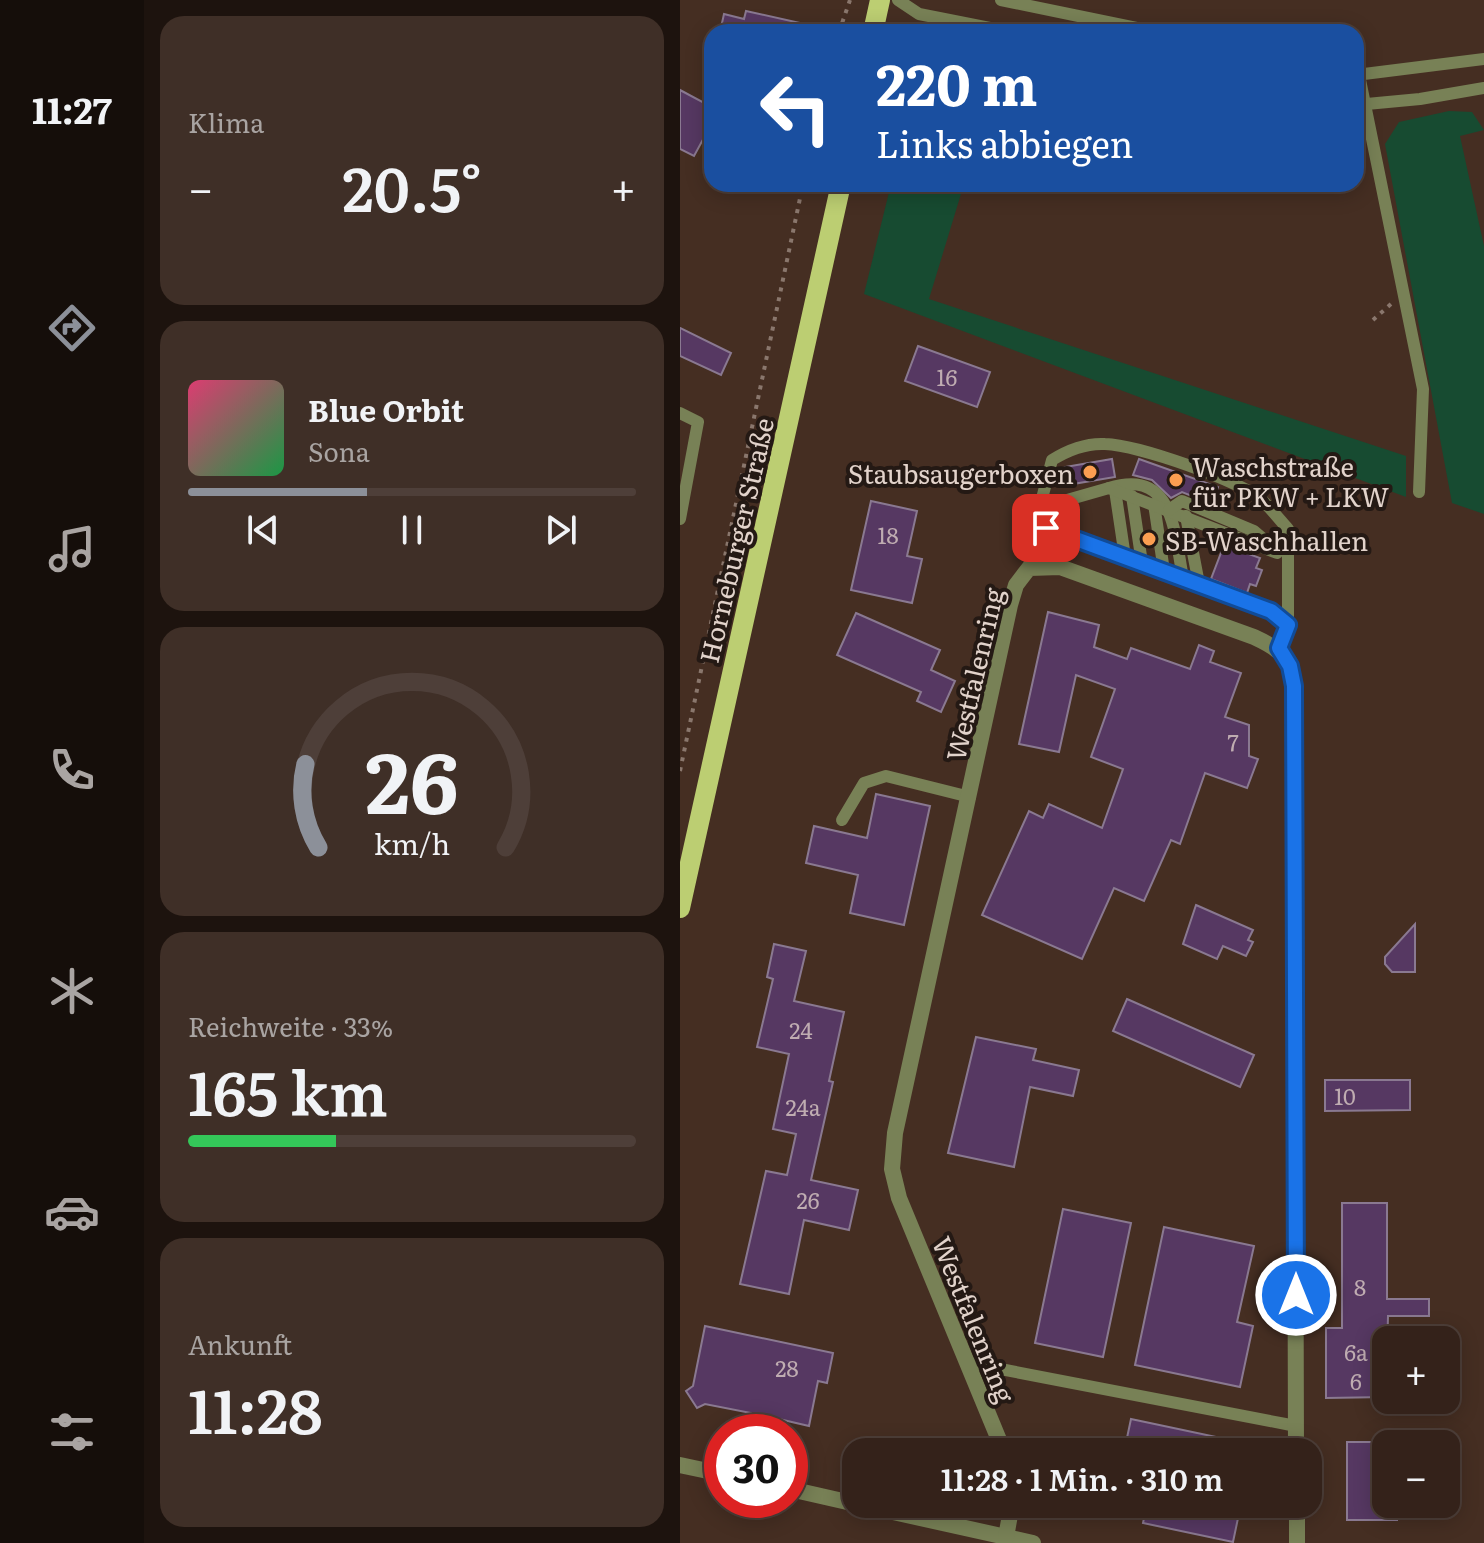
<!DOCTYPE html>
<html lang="de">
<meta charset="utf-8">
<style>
body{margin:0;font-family:Literata,serif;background:#3f2f27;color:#f1f3f6;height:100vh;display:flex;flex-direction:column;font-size:30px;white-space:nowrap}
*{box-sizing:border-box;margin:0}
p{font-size:26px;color:#a9a4a2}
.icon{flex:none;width:44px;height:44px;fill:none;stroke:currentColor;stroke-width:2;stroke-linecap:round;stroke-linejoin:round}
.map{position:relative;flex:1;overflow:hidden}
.panel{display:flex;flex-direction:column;gap:16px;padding:16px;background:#1d130e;width:536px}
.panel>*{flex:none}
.banner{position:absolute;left:24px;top:24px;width:660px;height:168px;border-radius:24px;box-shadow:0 4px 20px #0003,0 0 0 2px #4e3f39;background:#1a4fa0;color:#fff;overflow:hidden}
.controls{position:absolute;left:692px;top:1326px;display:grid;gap:16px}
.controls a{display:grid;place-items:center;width:88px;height:88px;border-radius:16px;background:#34221a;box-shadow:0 4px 20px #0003,0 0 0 2px #4e3f39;font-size:40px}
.speed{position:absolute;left:24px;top:1414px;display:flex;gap:16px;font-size:40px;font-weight:700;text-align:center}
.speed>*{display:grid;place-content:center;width:104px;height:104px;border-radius:50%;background:#34221a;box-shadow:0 4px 20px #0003,0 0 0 2px #4e3f39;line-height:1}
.speed .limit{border:12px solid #d22;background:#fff;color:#111}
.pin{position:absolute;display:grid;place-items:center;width:68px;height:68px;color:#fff;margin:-34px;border-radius:16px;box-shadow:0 4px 12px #0006}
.me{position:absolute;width:88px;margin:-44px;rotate:0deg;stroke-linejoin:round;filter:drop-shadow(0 0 6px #0008)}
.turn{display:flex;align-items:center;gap:28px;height:168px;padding:0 40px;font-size:36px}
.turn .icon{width:104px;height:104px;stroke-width:2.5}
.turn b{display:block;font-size:56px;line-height:68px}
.big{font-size:60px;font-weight:600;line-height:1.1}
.panel .tile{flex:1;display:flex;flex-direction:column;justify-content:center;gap:12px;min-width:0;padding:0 28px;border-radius:24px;background:#3f2f27}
.panel .dial{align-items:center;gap:0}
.dial svg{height:208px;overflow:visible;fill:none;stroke:#4e3f39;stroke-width:7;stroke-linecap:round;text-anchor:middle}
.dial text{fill:#f1f3f6;stroke:none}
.song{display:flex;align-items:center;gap:24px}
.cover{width:96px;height:96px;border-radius:12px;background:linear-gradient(135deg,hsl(340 70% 55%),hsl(140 70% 35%))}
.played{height:8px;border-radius:4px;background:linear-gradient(90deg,#8c9099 40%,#4e3f39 40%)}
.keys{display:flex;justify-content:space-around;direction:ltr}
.heat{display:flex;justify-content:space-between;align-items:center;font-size:44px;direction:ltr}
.charge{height:12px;border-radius:6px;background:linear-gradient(90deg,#34c759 33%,#4e3f39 0)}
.trip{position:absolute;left:162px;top:1438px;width:480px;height:80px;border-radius:24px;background:#34221a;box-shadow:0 4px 20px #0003,0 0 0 2px #4e3f39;font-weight:600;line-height:80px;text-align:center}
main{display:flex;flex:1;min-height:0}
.dock{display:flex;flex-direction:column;width:144px;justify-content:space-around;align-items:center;background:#150e0a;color:#a9a4a2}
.dock .icon{width:56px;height:56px}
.dock .on{color:#8c9099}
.dock b{font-size:36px;color:#f1f3f6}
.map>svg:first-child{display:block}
.green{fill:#174b31}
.building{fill:#563862;stroke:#8a7991;stroke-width:2}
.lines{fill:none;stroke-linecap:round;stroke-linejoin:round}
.path{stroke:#8a776d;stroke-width:4;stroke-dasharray:4 6;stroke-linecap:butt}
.lane{stroke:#788156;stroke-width:12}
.street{stroke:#788156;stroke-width:16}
.primary{stroke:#bcce72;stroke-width:20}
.route-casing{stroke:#114b97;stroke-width:20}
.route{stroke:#1a73e8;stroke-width:14}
.poi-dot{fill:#fb9e51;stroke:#241914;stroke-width:3}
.labels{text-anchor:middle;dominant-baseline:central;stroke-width:8;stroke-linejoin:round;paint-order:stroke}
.number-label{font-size:22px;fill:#bfacb1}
.poi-label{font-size:26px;fill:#e2d3cb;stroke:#241914;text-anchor:start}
.street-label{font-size:26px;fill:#e2d3cb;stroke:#241914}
</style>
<main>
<nav class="dock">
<b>11:27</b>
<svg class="icon on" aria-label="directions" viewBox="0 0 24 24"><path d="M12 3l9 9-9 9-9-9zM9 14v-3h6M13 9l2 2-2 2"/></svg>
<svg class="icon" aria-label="music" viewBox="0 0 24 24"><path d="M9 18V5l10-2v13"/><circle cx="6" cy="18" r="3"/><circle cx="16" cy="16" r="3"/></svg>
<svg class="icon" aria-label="phone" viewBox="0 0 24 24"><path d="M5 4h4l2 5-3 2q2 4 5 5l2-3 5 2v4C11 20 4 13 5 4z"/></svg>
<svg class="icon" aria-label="climate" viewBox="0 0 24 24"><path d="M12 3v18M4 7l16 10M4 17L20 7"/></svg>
<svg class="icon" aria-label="car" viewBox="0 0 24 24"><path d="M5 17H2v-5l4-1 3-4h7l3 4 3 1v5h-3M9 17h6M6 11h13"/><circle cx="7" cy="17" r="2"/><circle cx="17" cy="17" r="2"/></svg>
<svg class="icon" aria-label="filters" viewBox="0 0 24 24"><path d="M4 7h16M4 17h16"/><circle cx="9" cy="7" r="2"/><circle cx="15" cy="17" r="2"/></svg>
</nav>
<section class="panel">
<div class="tile"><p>Klima</p>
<div class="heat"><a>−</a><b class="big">20.5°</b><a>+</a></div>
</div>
<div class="tile">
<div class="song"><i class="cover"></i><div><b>Blue Orbit</b><p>Sona</p></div></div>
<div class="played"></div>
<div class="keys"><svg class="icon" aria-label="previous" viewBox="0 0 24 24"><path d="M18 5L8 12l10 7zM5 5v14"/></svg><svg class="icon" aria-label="pause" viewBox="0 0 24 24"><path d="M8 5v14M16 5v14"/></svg><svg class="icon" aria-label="next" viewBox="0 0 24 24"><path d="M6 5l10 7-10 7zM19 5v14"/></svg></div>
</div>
<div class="tile dial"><svg viewBox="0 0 100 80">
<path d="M14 69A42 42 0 1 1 86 69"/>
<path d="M14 69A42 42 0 0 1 9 37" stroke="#8c9099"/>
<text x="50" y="56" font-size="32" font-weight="700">26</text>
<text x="50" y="72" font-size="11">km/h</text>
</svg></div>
<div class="tile"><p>Reichweite · 33%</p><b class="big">165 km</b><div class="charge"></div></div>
<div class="tile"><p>Ankunft</p><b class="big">11:28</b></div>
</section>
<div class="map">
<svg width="804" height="1543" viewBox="0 0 804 1543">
<rect width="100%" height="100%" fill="#452e22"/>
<g class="green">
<polygon points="769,111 792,112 804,130 780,136 804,246 804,514 772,503 705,144 719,122"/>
<polygon points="211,184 284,184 249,299 726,456 726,497 184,294"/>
</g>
<g class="building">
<polygon points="66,11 129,25 128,32 40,32 44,14 64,19"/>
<polygon points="0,90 32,107 32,123 14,156 0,149"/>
<polygon points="0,328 51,353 41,375 0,356"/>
<polygon points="238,346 310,372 297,407 225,381"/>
<polygon points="432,459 435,477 387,485 385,467"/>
<polygon points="459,459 538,487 532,504 502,492 491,498 472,480 453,475"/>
<polygon points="191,501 237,511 227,556 242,559 232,603 171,590"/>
<polygon points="544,545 580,558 576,568 582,570 576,586 570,584 567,593 531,579"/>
<polygon points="368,612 419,625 414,647 447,659 451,648 510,669 519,645 534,651 530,662 561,673 545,717 569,725 569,756 578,759 567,788 525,773 500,844 491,840 464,901 434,888 402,959 302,915 349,811 363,818 369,804 422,828 443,769 411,757 435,689 396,675 379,752 339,744"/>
<polygon points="176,613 260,650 251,670 275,681 261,712 237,701 241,692 157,655"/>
<polygon points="196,794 250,806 224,925 170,913 178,875 126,863 134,826 187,838"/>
<polygon points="516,905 573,930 568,940 573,942 566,956 543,946 537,959 503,944"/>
<polygon points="735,924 735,972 712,972 705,964 705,957"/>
<polygon points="94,944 126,951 114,1001 164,1012 149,1081 153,1082 131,1180 178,1190 169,1230 124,1220 109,1294 60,1284 86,1171 107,1175 116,1134 93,1129 109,1054 77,1047 93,979 87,977"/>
<polygon points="447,999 574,1055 560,1087 433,1031"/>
<polygon points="296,1037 356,1049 353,1060 399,1070 393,1096 350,1087 334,1167 268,1153"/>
<polygon points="645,1080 730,1080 730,1110 645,1111"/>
<polygon points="662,1203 707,1203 707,1299 749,1299 749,1316 708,1316 706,1397 646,1398 646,1328 662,1328"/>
<polygon points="383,1209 451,1223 423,1357 355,1343"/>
<polygon points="484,1227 574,1246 557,1322 573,1326 560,1387 455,1365"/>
<polygon points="25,1326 153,1353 147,1383 138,1381 129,1426 86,1416 85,1423 70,1419 71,1413 25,1404 17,1408 6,1391 13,1386"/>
<polygon points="451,1419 574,1445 573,1452 444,1452"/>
<polygon points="667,1442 706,1442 706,1504 717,1504 717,1520 667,1520"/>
<polygon points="467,1504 561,1504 553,1542 463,1523"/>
</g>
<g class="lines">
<g class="path">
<polyline points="159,32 170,0"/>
<polyline points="693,320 711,304"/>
<polyline points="0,771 123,184"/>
</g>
<g class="lane">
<polyline points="218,0 239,14 330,32"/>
<polyline points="321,0 476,32"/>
<polyline points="244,32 264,20"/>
<polyline points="676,75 804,59"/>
<polyline points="679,75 743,389 739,492"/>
<polyline points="676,105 740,99 804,88"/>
<polyline points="0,413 18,422 0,519"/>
<path d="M 429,488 C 494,468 494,532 503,578"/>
<polyline points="435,490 445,557"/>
<polyline points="452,496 462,563"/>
<polyline points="474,504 484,571"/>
<polyline points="359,508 429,488 597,553"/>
<polyline points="489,510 502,501 574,531 588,543"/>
<polyline points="506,516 519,584"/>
<polyline points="353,533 366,528 591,611 608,625"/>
<path d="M 349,568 L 353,533 L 372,460 C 388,450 406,443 425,444 C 458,445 559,480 583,501 C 592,510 600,520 608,529 L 608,625 L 599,648"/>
<polyline points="162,820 184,783 206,776 290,797"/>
<polyline points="289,1363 616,1426"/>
</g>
<g class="street">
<path d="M 324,1452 L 219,1198 L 212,1169 L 215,1133 L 330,605 L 336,585 L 349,568 L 380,567 L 574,637 C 602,650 608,656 614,686 L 616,1452"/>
<polyline points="0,1465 42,1474"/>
<polyline points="110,1489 176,1504"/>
<polyline points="177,1504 353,1543"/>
<polyline points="617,1504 617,1543"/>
<polyline points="326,1537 332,1504"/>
</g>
<g class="primary">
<polyline points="193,32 200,0"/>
<polyline points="0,908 161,184"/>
</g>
</g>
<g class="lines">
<defs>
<polyline id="route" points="366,528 591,611 608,625 599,648 610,666 614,686 616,1295"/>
</defs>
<use href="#route" class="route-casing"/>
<use href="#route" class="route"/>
</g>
<g class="poi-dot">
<circle cx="410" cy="472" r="8"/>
<circle cx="496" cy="480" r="8"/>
<circle cx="469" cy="539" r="8"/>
</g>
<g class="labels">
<g class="number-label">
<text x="267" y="376">16</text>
<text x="208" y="534">18</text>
<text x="553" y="741">7</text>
<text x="121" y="1029">24</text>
<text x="665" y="1095">10</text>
<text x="123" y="1106">24a</text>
<text x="128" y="1199">26</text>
<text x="680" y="1286">8</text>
<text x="676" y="1351">6a</text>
<text x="107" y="1367">28</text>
<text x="676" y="1380">6</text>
</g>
<g class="poi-label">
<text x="512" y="465">Waschstraße<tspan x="512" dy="30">für PKW + LKW</tspan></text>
<text x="394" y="472" text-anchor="end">Staubsaugerboxen</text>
<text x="485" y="539">SB-Waschhallen</text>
</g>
<g class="street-label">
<text transform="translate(55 540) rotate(-77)">Horneburger Straße</text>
<text transform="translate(293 674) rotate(-77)">Westfalenring</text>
<text transform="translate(295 1319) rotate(68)">Westfalenring</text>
</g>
</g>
</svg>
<div class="controls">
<a>+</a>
<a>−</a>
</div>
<div class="speed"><div class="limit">30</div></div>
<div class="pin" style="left:366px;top:528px;background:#d93025"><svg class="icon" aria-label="arrive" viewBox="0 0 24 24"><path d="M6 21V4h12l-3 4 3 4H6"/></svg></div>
<svg class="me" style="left:616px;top:1295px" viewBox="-20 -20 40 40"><circle r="17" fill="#1a73e8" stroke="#fff" stroke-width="3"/><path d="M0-11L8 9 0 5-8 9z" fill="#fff"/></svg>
<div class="trip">11:28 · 1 Min. · 310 m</div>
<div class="banner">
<div class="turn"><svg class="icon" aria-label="left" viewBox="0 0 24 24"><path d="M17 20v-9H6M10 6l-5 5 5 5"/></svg><div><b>220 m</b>Links abbiegen</div></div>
</div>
</div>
</main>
